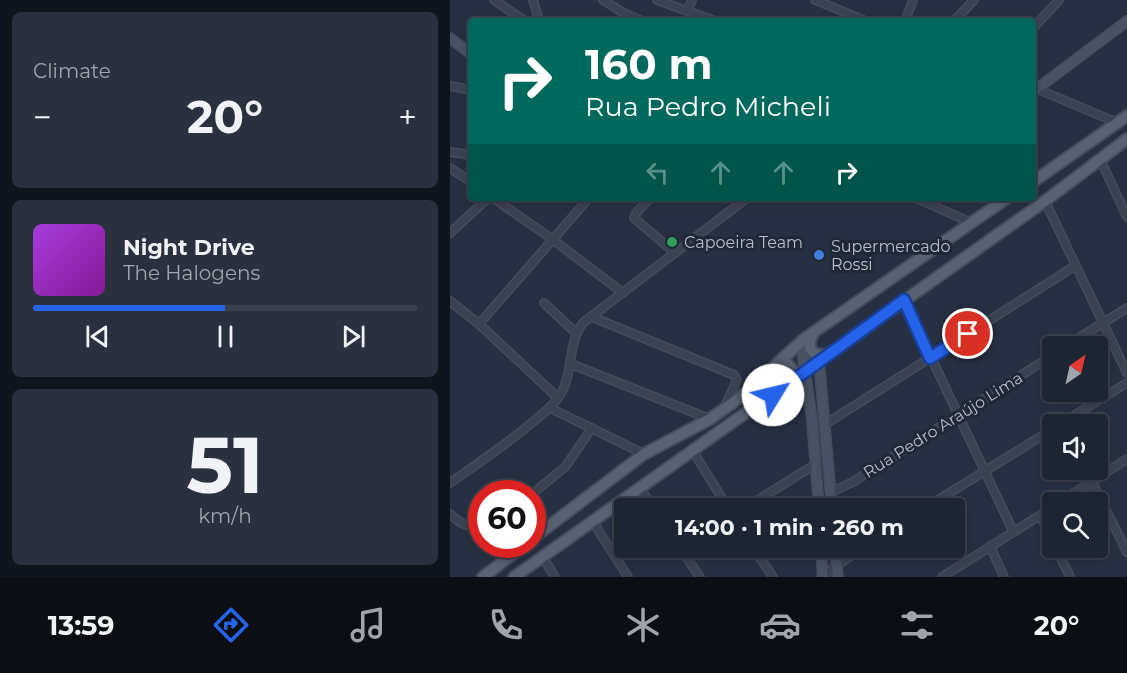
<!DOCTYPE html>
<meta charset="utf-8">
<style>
body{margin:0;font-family:Montserrat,sans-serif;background:#2a303e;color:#f1f3f6;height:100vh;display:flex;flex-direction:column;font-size:22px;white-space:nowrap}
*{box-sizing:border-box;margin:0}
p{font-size:20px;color:#a0a4ac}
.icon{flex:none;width:33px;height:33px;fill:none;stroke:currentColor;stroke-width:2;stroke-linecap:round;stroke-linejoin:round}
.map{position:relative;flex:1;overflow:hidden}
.panel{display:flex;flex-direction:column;gap:12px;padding:12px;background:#10141c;width:450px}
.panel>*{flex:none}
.banner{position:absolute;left:18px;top:18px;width:568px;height:183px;border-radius:6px;box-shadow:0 3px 9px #0003,0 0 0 2px #3b414d;background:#00695c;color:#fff;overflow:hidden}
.needle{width:39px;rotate:34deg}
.buttons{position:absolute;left:592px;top:336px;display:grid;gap:12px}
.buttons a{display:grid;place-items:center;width:66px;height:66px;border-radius:6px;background:#1d2432;box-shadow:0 3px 9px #0003,0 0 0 2px #3b414d;font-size:30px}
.speed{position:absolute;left:18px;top:480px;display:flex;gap:12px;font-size:30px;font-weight:700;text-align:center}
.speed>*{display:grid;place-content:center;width:78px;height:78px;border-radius:50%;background:#1d2432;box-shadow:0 3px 9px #0003,0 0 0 2px #3b414d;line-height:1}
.speed .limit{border:9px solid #d22;background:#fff;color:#111}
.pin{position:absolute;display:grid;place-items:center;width:51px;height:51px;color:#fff;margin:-26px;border:3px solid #fff;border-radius:50%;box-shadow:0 2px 6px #0007}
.me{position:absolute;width:66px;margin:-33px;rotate:54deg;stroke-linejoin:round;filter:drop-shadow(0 0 4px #0008)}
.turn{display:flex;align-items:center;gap:21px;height:126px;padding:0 18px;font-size:27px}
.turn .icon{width:78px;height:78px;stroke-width:2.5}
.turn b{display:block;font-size:42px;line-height:51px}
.lanes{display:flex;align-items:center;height:57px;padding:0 18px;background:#0003;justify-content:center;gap:30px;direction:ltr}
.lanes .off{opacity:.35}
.big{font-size:45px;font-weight:700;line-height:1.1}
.panel .card{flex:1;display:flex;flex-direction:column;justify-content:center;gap:9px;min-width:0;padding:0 21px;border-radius:9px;background:#2a303e}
.panel .dial{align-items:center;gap:0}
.dial b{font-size:78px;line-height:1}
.song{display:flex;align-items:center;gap:18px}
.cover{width:72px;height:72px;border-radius:9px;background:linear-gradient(135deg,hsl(280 70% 55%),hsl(290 70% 35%))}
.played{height:6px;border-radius:3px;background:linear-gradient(90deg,#2563eb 50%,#3b414d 50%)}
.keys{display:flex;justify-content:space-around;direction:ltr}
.heat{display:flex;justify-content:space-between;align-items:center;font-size:33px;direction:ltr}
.trip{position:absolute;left:164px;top:498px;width:351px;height:60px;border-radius:6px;background:#1d2432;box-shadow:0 3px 9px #0003,0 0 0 2px #3b414d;font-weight:700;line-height:60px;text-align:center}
.menu{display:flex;height:96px;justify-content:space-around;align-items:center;background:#0c0e14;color:#a0a4ac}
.menu .icon{width:42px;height:42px}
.menu .selected{color:#2563eb}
.menu b{font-size:27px;color:#f1f3f6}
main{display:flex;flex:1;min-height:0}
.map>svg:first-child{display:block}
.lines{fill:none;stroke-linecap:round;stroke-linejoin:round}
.street-casing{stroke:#454c5b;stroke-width:10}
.secondary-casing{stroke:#454c5b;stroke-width:12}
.primary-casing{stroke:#454c5b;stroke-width:14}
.street{stroke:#3b4352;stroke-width:7}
.secondary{stroke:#495165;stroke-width:9}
.primary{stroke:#596272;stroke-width:10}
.route-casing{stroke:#184099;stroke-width:15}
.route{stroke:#2563eb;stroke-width:10}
.leisure-dot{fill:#2e9e5b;stroke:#202837;stroke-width:2}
.shop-dot{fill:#3f7fe0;stroke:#202837;stroke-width:2}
.labels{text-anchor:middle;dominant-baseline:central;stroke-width:6;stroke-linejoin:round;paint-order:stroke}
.poi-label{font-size:16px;fill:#b8becc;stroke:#202837;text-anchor:start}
.street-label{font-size:16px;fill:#b8becc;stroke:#202837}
</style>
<main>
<section class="panel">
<div class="card"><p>Climate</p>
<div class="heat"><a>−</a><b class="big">20°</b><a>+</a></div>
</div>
<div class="card">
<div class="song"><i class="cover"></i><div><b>Night Drive</b><p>The Halogens</p></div></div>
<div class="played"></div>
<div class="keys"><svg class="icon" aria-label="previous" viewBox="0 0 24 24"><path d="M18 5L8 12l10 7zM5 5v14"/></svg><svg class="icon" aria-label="pause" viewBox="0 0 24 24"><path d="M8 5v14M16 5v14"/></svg><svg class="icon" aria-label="next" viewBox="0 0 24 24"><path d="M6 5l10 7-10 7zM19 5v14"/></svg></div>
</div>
<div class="card dial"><b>51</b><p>km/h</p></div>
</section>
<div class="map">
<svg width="677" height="577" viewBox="0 0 677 577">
<rect width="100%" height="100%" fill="#273042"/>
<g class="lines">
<defs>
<g id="street">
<polyline points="44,0 75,21"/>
<polyline points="83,0 89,21"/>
<polyline points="153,0 172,12 192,21"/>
<polyline points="207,0 265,21"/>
<polyline points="365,0 416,21"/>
<polyline points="237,11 242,0"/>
<polyline points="455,21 463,0"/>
<polyline points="504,21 524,0"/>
<polyline points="584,27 609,0"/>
<polyline points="0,86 21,90"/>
<polyline points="585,88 668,123"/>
<polyline points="0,152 21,155"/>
<polyline points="650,159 677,217"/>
<polyline points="0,168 21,182"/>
<polyline points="43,198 102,239 173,293"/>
<polyline points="200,198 186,213 184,218 225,253"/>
<polyline points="466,198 522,223"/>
<polyline points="595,201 677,373"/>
<polyline points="0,233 38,198"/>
<polyline points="454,300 563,531"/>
<polyline points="0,301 29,324 108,398"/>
<polyline points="94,303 126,333"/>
<polyline points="142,317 284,375 287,380 275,406"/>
<polyline points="29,324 139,198"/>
<polyline points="616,346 677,308"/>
<polyline points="121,364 260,419"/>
<polyline points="100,408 194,454"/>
<polyline points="610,424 677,383"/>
<polyline points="374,425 625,266"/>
<polyline points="243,451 278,508"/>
<polyline points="642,482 677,552"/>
<path d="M 0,483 C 27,464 54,446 79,425 C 91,415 104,406 112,392 C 124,369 117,342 134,322 L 297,198"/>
<polyline points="190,488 204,508"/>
<polyline points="381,492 403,482 603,355"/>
<polyline points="82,494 115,467 142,428"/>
<polyline points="610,502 677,459"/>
<polyline points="295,508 366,464"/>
<polyline points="475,508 603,429"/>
<path d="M 0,514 C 10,523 18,529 32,526"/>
<polyline points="590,515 603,541"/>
<polyline points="143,522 178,577"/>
<polyline points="540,546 554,577"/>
<polyline points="230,548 250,577"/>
<polyline points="303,548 323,577"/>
<polyline points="606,548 620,577"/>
<polyline points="93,557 105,577"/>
<polyline points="371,577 412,548"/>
<polyline points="492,577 603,507"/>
</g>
<g id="secondary">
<polyline points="0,38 21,54"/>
<polyline points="584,91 677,21"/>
<polyline points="354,339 353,358 362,420 369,508"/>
<polyline points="369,361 382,508"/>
<polyline points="371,548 373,577"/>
<polyline points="385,548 388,577"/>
</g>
<g id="primary">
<polyline points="584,181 677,116"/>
<polyline points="363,334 360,341 360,348 365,354 376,355"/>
<polyline points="333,358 343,371 340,383"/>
<polyline points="82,539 194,454 260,419 292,396 354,339 557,198"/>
<polyline points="33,577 76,544"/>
<polyline points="64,577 595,201 677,139"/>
</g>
</defs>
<use href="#street" class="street-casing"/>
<use href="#secondary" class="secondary-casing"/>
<use href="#primary" class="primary-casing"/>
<use href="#street" class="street"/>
<use href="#secondary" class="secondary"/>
<use href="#primary" class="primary"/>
</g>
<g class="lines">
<defs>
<polyline id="route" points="323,395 454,300 480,358 518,334"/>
</defs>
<use href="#route" class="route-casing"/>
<use href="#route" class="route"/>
</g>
<circle class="leisure-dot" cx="222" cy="242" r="6"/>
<circle class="shop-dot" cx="369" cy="255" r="6"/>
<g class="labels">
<g class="poi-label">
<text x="234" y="242">Capoeira Team</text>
<text x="381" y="246">Supermercado<tspan x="381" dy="18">Rossi</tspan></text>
</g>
<g class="street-label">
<text transform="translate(493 425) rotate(-32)">Rua Pedro Araújo Lima</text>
</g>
</g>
</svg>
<div class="buttons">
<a><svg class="needle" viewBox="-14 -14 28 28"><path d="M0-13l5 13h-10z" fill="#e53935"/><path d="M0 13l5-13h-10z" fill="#a0a4ac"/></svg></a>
<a><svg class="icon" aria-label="sound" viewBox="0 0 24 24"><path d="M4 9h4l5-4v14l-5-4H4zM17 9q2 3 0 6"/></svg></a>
<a><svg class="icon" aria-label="search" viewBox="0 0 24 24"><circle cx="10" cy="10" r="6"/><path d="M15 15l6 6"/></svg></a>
</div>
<div class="speed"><div class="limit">60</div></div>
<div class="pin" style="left:518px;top:334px;background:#d93025"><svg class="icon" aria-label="arrive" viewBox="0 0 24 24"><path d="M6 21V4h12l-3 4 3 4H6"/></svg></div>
<svg class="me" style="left:323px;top:395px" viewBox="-20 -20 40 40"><circle r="19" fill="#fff"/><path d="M0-13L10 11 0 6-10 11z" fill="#2563eb"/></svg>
<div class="trip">14:00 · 1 min · 260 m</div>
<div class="banner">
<div class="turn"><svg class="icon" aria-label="right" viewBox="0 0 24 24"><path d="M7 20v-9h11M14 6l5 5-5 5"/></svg><div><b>160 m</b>Rua Pedro Micheli</div></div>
<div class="lanes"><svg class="icon off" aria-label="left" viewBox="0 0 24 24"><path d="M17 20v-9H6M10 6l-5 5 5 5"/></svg><svg class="icon off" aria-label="ahead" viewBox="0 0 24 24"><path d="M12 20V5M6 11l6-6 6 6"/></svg><svg class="icon off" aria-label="ahead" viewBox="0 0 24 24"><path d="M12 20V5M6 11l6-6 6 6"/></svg><svg class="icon" aria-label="right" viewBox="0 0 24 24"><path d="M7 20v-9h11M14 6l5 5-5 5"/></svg></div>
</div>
</div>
</main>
<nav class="menu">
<b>13:59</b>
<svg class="icon selected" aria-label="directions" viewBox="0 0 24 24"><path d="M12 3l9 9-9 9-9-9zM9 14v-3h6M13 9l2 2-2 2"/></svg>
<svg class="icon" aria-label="music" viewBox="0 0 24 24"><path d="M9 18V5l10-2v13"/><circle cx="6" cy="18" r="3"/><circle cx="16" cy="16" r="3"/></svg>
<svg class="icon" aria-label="phone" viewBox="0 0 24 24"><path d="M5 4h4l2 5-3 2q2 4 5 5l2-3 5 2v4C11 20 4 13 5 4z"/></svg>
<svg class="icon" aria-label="climate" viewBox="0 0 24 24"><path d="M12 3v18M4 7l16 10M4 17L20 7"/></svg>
<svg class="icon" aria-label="car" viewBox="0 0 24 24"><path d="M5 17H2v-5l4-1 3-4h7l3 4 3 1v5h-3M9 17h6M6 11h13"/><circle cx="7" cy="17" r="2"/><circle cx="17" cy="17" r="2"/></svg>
<svg class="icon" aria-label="filters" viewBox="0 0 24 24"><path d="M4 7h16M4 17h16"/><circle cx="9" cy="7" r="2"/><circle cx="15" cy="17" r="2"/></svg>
<b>20°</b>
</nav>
